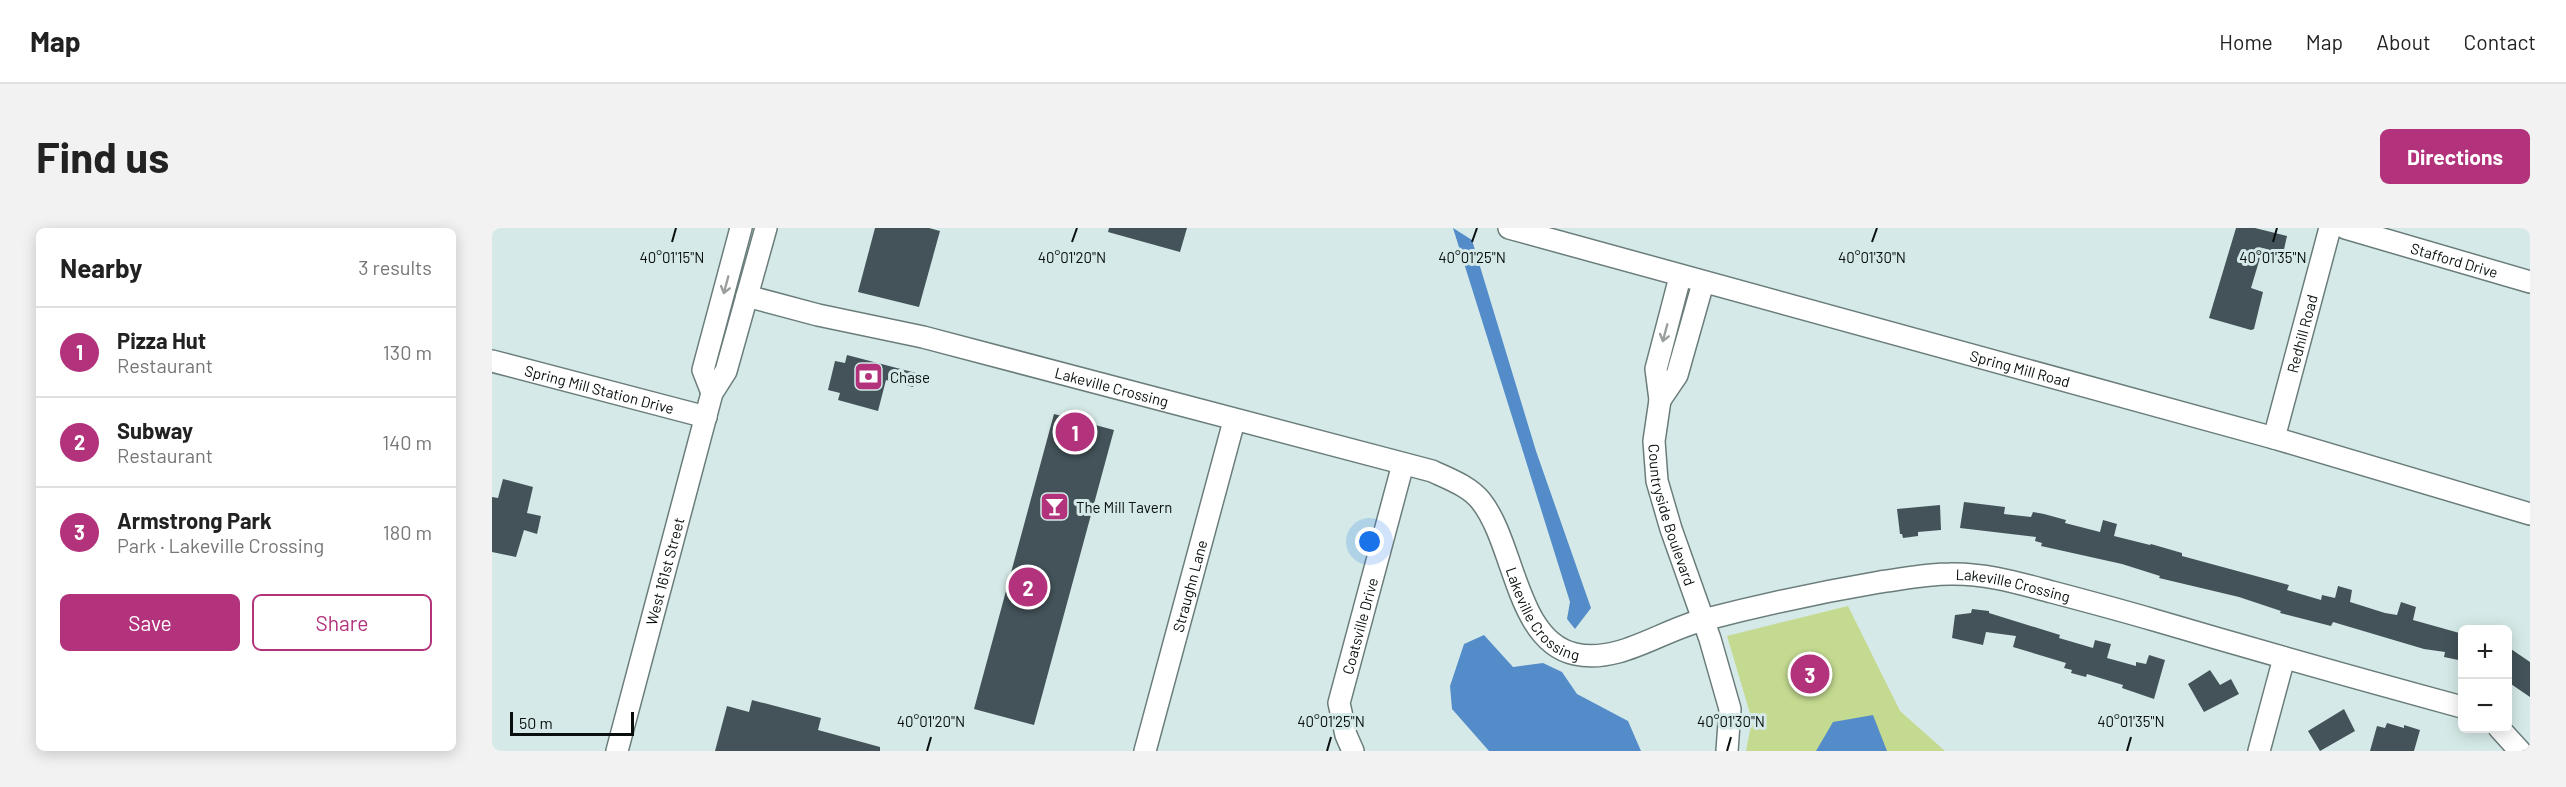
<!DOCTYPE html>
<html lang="en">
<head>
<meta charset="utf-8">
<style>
  body { margin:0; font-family:Barlow,sans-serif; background:#f2f2f2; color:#222 }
  .controls { position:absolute; right:18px; bottom:18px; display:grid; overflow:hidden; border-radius:9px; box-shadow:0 3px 15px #0003 }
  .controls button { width:54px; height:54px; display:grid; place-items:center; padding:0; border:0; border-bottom:2px solid #e0e0e0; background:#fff; color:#222; font:30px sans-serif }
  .scale { position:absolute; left:18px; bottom:15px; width:124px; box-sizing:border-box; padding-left:6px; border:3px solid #080f0e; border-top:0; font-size:16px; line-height:21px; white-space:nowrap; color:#080f0e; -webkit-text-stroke:4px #d5eae8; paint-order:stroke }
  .you { position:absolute; left:878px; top:314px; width:21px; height:21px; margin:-15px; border:4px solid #fff; border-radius:50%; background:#1a73e8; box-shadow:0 0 0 9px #1a73e833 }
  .badge { display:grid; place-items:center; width:39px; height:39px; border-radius:50%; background:#b3327c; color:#fff; font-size:20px; font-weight:700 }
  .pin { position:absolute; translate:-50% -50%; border:3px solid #fff; box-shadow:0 2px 6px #0006 }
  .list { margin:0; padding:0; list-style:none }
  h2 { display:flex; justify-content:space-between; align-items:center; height:78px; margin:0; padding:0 24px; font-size:26px }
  h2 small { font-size:20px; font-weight:400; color:#767676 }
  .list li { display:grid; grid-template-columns:39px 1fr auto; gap:18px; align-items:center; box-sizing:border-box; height:90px; padding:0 24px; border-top:2px solid #e0e0e0 }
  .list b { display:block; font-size:22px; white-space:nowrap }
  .list p { margin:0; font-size:20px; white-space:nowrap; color:#767676 }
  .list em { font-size:20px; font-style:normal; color:#767676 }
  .actions { display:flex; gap:12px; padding:18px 24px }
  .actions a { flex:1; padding:14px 0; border:2px solid #b3327c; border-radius:9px; text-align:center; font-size:21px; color:#b3327c }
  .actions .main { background:#b3327c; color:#fff }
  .map { position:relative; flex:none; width:2038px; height:523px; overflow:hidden; border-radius:9px }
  header { display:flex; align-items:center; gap:36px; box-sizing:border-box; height:84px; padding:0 30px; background:#fff; border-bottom:2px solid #e0e0e0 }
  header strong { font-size:28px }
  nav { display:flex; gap:33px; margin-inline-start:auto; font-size:21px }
  .intro { display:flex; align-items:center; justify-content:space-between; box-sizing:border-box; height:144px; padding:0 36px }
  h1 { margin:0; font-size:42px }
  .button { padding:15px 27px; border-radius:9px; background:#b3327c; color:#fff; font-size:21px; font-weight:700 }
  main { display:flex; gap:36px; padding:0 36px }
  aside { flex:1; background:#fff; border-radius:9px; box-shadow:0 3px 15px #0003 }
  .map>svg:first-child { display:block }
  .green { fill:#c4da90 }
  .water { fill:#548cc9 }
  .building { fill:#435359 }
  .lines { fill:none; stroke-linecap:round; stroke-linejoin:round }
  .minor-casing { stroke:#6a7d7b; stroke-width:24 }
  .minor { stroke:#fff; stroke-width:21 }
  .oneway { stroke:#9c9f9f }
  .ticks { fill:none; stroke:#080f0e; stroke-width:2 }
  .labels { text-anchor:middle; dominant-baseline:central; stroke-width:6; stroke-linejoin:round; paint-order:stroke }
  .street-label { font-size:15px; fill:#080f0e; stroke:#d5eae8 }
  .poi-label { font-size:15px; fill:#080f0e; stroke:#d5eae8; text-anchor:start }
  .ticks-label { font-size:15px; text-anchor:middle; fill:#080f0e; stroke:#d5eae8; stroke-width:6; stroke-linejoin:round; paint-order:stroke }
</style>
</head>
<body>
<header>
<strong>Map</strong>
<nav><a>Home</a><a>Map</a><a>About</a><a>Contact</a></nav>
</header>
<div class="intro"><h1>Find us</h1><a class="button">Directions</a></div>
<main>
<aside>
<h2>Nearby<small>3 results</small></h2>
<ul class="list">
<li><span class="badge">1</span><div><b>Pizza Hut</b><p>Restaurant</p></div><em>130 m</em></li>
<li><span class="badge">2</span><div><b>Subway</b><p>Restaurant</p></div><em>140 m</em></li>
<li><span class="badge">3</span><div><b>Armstrong Park</b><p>Park · Lakeville Crossing</p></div><em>180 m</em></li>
</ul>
<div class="actions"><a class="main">Save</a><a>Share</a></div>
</aside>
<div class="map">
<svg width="2038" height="523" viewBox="0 0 2038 523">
  <rect width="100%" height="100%" fill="#d5eae8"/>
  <path class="green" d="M 1356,378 L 1408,483 L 1453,523 L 1254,523 L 1260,492 L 1235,408 Z"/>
  <path class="water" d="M 961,0 L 980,12 L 1044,223 L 1099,380 L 1083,401 L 1075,391 L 1078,374 Z
    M 992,407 L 1021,439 L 1051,435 L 1070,444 L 1085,466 L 1136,493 L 1149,523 L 997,523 L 960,481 L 958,458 L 972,416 Z
    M 1381,487 L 1395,523 L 1324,523 L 1341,494 Z"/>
  <path class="building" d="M 383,0 L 437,0 L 448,3 L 427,79 L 366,64 Z
    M 617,0 L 695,0 L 688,24 L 616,4 Z
    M 1744,0 L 1763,0 L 1795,8 L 1791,26 L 1771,20 L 1759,60 L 1771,64 L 1762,101 L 1759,102 L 1717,90 Z
    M 355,127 L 424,145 L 421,159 L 394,152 L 386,183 L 346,172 L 348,165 L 336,162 L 343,133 L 353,135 Z
    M 562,186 L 622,202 L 542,497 L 482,481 Z
    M 11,251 L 41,259 L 35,285 L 49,288 L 45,306 L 32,302 L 24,329 L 0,324 L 0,269 L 6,270 Z
    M 1472,274 L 1513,279 L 1512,286 L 1539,289 L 1541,284 L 1552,286 L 1574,292 L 1573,295 L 1608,304 L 1611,292 L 1625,296 L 1622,308 L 1658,317 L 1659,316 L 1690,325 L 1690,328 L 1797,357 L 1795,362 L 1829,372 L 1830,367 L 1843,370 L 1846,358 L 1860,362 L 1858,374 L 1893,385 L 1905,387 L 1909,374 L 1924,379 L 1921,392 L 1971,406 L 1971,433 L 1952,429 L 1953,424 L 1932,421 L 1841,394 L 1839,398 L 1788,385 L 1789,383 L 1747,369 L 1667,350 L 1668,348 L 1630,336 L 1549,318 L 1550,315 L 1543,313 L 1544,309 L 1468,300 Z
    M 1448,277 L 1449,302 L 1426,304 L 1426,308 L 1411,310 L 1410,306 L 1408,306 L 1405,281 Z
    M 1480,381 L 1497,383 L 1497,385 L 1568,407 L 1567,410 L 1601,420 L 1603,412 L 1619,416 L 1615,430 L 1644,438 L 1644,434 L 1654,436 L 1657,427 L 1673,432 L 1662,471 L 1630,460 L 1631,457 L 1595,446 L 1594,449 L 1579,445 L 1580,442 L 1572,440 L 1574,435 L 1521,419 L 1524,408 L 1494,404 L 1491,417 L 1460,410 L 1463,387 L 1479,385 Z
    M 2016,419 L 2038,434 L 2038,469 L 2016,454 Z
    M 1718,442 L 1728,457 L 1739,451 L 1747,466 L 1712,484 L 1696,456 Z
    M 260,472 L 329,490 L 326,502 L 388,519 L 388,523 L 223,523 L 235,478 L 257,484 Z
    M 1852,481 L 1863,503 L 1828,523 L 1816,503 Z
    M 1895,495 L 1912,500 L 1912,497 L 1928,502 L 1922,523 L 1878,523 L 1885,498 L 1893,500 Z"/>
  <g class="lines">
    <defs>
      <g id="minor">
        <path id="s1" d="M 1017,0 L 1782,210 L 2038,286"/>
        <path id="s2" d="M 1853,0 L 2038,54"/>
        <path id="s3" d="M 1188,49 L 1164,141 L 1168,172 L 1162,213 L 1165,253 L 1179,301 L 1218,411 L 1238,481 L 1235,523"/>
        <path id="s4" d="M 255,68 L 326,87 L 431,109 L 940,243 C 957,251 977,258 989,273 C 1023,316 1024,413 1083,426 C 1127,436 1170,402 1211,392 C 1269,377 1329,364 1388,354 C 1411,351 1434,346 1458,346 C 1493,345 1526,355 1560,364 C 1594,373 1628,382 1662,392 C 1764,422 1867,451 1970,479"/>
        <path id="s5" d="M 0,133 L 214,189"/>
        <path d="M 220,165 L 211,142 L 249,0"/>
        <path d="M 1168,172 L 1185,147 L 1211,55"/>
        <path id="s6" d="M 1782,210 L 1838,0"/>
        <path d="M 2007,500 L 2028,523"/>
        <path id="s7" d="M 125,523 L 220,165 L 234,143 L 274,0"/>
        <path id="s8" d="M 653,523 L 742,193"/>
        <path id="s9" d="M 861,523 L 854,507 L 847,475 L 911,236"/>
        <path d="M 1767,523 L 1792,430"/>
      </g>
    </defs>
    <use href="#minor" class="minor-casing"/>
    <use href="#minor" class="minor"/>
  </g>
  <defs><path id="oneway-shaft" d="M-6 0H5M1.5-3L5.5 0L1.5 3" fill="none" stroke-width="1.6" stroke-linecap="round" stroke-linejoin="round" transform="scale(1.5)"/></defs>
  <g class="oneway">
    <use href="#oneway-shaft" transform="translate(234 57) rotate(105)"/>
    <use href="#oneway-shaft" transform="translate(1173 105) rotate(105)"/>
  </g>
  <path class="ticks" d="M 180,14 L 184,0M 580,14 L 585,0M 980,14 L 985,0M 1380,14 L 1385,0M 1781,14 L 1785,0M 435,523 L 439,509M 835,523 L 839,509M 1235,523 L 1239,509M 1635,523 L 1639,509"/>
  <defs>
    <symbol id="bank-square" viewBox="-11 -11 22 22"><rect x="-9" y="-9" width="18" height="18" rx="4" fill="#b3327c" stroke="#d5eae8"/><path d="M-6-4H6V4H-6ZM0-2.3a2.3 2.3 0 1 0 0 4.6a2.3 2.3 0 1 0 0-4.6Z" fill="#fff"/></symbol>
    <symbol id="bar-square" viewBox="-11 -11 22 22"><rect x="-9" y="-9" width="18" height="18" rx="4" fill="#b3327c" stroke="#d5eae8"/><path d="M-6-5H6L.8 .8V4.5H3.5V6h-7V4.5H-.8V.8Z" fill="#fff"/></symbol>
  </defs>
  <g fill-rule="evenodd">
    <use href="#bank-square" x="360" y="132" width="33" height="33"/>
    <use href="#bar-square" x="546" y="262" width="33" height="33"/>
  </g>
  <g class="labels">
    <g class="street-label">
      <text stroke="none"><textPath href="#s2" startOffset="114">Stafford Drive</textPath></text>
      <text stroke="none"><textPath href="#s6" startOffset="108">Redhill Road</textPath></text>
      <text stroke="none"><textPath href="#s1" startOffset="530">Spring Mill Road</textPath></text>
      <text stroke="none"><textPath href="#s4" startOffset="376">Lakeville Crossing</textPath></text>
      <text stroke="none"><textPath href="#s5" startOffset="111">Spring Mill Station Drive</textPath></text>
      <text stroke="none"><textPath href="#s3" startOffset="244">Countryside Boulevard</textPath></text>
      <text stroke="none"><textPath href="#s7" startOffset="186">West 161st Street</textPath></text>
      <text stroke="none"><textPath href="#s8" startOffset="171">Straughn Lane</textPath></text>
      <text stroke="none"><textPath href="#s4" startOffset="1401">Lakeville Crossing</textPath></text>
      <text stroke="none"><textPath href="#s4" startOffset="897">Lakeville Crossing</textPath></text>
      <text stroke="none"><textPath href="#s9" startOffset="130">Coatsville Drive</textPath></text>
    </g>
    <g class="poi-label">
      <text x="398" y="149">Chase</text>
      <text x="584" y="279">The Mill Tavern</text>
    </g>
  </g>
  <g class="ticks-label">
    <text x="180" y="35">40°01'15"N</text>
    <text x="580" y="35">40°01'20"N</text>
    <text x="980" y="35">40°01'25"N</text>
    <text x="1380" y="35">40°01'30"N</text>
    <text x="1781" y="35">40°01'35"N</text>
    <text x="839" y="499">40°01'25"N</text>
    <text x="1639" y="499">40°01'35"N</text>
    <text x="439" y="499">40°01'20"N</text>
    <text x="1239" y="499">40°01'30"N</text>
  </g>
</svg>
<div class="controls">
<button>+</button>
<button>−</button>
</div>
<div class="scale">50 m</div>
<div class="you"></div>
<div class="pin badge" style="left:583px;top:204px">1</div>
<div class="pin badge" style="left:536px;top:359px">2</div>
<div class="pin badge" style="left:1318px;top:446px">3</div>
</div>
</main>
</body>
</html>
